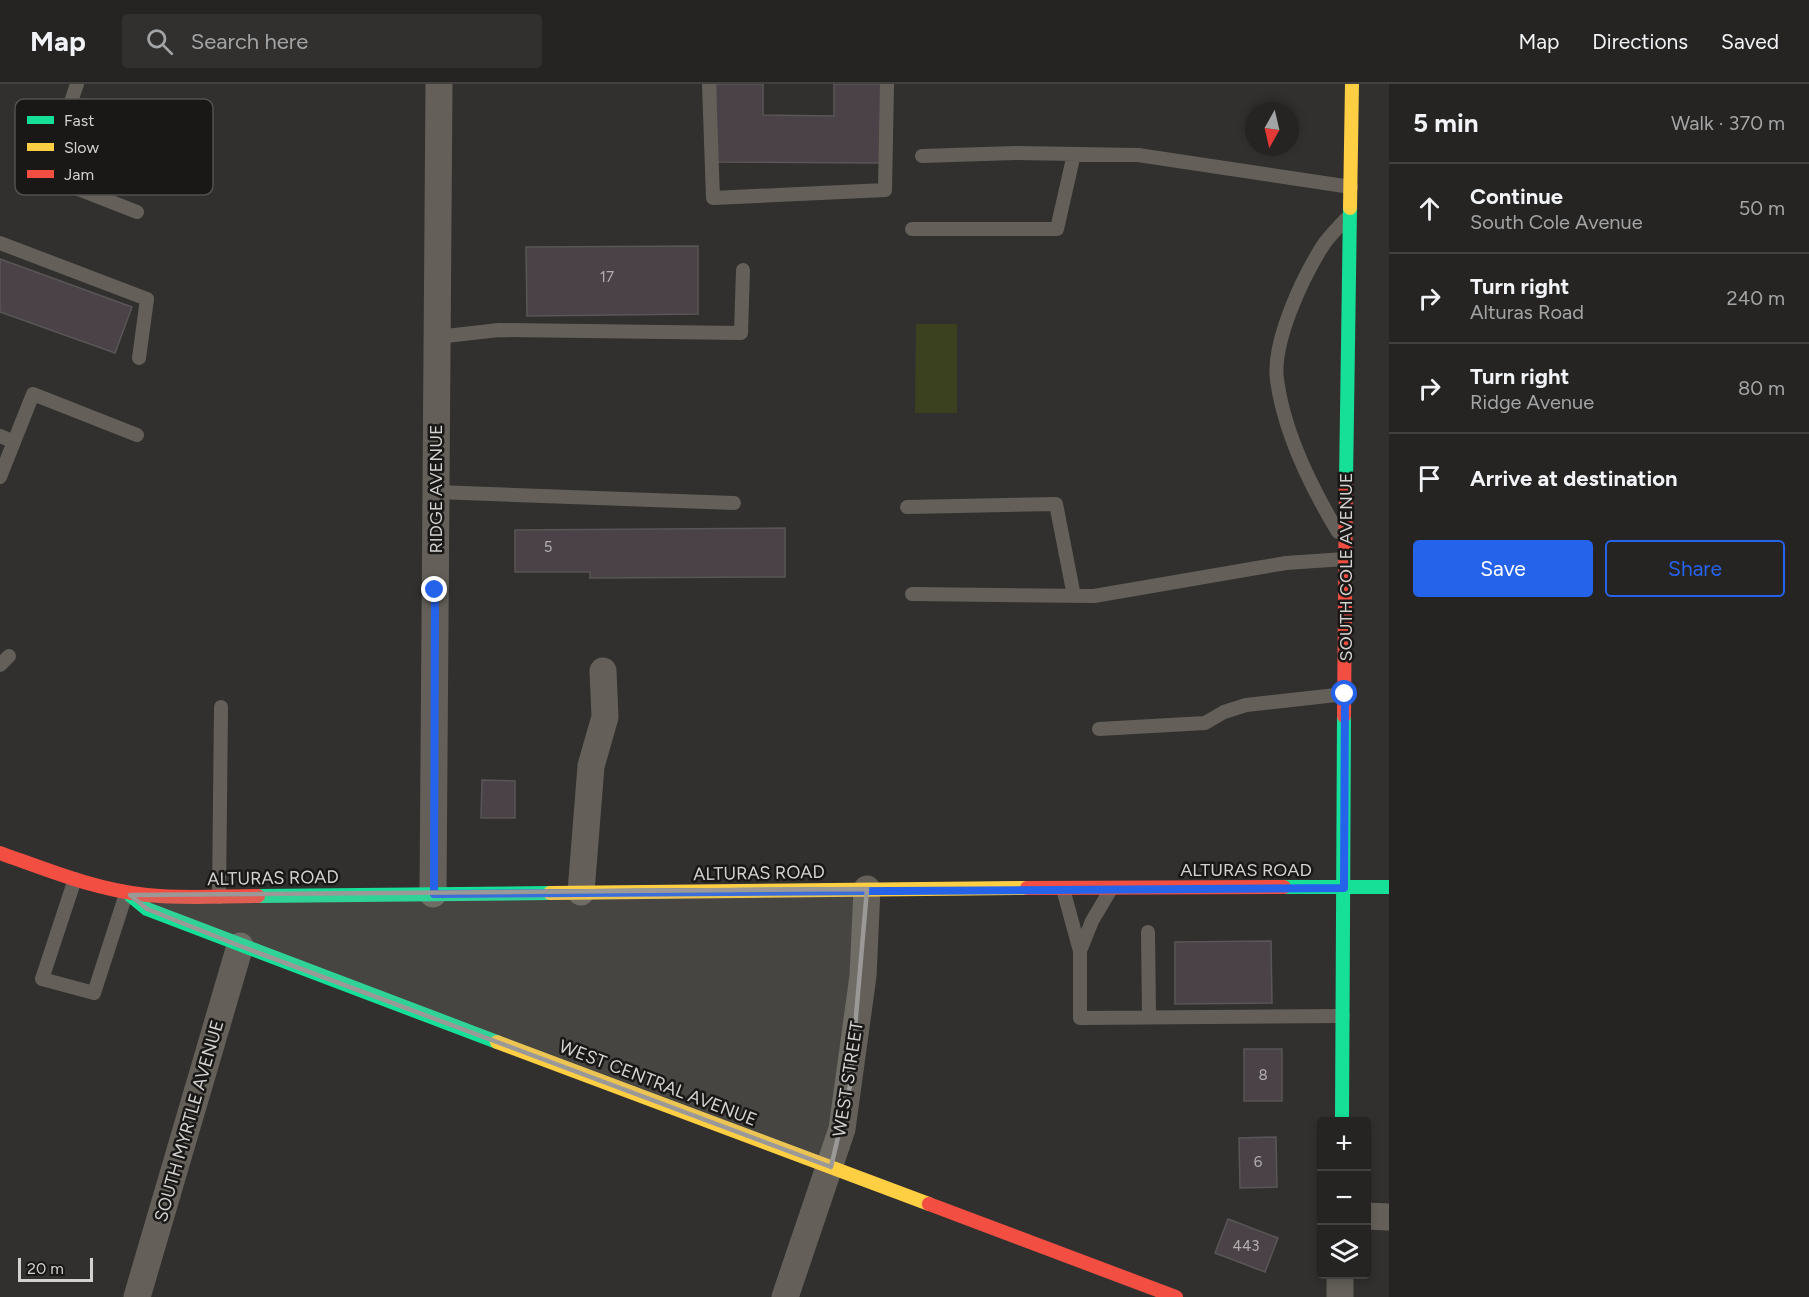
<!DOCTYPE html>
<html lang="en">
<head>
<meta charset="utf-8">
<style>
  body { margin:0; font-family:Figtree,sans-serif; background:#31302f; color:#f1f3f6 }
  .controls { position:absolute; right:18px; bottom:18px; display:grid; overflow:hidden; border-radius:6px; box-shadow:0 3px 9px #0003 }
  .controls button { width:54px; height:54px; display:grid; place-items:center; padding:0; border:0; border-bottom:2px solid #424140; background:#252422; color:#f1f3f6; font:30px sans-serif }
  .compass { position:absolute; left:1245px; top:18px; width:54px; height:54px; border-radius:50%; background:#252422; box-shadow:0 3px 9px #0003; rotate:188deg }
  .scale { position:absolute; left:18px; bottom:15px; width:75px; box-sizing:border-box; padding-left:6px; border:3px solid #d4d2d1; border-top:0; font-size:16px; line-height:21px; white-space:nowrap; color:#d4d2d1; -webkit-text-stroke:4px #191817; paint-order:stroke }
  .stop { position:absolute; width:18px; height:18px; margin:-14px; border:4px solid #2563eb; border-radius:50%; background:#fff }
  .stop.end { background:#2563eb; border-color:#fff; box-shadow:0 2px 6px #0008 }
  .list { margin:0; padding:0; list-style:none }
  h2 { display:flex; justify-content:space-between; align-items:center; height:78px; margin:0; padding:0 24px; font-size:26px }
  h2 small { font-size:20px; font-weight:400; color:#a3a4a5 }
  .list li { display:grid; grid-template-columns:39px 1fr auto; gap:18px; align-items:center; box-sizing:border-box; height:90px; padding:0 24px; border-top:2px solid #424140 }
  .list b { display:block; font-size:22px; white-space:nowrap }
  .list p { margin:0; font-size:20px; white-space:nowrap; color:#a3a4a5 }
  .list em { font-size:20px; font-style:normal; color:#a3a4a5 }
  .actions { display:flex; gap:12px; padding:18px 24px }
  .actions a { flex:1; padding:14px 0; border:2px solid #2563eb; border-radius:6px; text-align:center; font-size:21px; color:#2563eb }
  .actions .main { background:#2563eb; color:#fff }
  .icon { flex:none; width:33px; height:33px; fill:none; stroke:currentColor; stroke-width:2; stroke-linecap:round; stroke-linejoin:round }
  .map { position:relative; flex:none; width:1389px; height:1213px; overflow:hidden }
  header { display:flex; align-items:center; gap:36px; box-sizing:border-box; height:84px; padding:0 30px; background:#252422; border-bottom:2px solid #424140 }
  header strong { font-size:28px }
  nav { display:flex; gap:33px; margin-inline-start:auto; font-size:21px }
  .search { width:420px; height:54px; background:#31302f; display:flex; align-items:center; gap:15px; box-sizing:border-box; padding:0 21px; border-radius:6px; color:#a3a4a5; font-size:22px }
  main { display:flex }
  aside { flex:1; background:#252422 }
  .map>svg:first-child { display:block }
  .green { fill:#3b401e }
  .building { fill:#4a4247; stroke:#585656; stroke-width:1.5 }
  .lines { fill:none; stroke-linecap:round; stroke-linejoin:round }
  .lane { stroke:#646059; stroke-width:14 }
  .street { stroke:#646059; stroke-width:27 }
  .fast { stroke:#16e098; stroke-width:14 }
  .slow { stroke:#ffcf43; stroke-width:14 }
  .jam { stroke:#f24e42; stroke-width:14 }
  .route { stroke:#2563eb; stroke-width:8 }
  .marked { fill:#9b9998; fill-opacity:0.2; stroke:#9b9998; stroke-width:4.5; stroke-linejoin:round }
  .labels { text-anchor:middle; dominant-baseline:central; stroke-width:5; stroke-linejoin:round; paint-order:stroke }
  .number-label { font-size:15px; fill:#b2aeae }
  .street-label { font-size:18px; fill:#d4d2d1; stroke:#191817 }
  .key { fill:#191817; stroke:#51504f; stroke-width:1.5 }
  .key-label { font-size:16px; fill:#d4d2d1 }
</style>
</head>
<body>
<header>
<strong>Map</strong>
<div class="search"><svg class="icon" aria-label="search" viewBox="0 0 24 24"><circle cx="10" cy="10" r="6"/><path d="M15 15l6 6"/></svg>Search here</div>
<nav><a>Map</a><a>Directions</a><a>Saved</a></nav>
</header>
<main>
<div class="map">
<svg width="1389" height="1213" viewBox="0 0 1389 1213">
  <rect width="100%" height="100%" fill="#31302e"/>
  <path class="green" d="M 916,240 L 957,240 L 957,329 L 915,329 Z"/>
  <path class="building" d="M 716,0 L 763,0 L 763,31 L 834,32 L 834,0 L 882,0 L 881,79 L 715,78 Z
    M 698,162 L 698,230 L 527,232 L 526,163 Z
    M 0,175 L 132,223 L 115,269 L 0,228 Z
    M 785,444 L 785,493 L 590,494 L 590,488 L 515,488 L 515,446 Z
    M 482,696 L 515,697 L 515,734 L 481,734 Z
    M 1271,857 L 1272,919 L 1175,920 L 1175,858 Z
    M 1244,965 L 1282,965 L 1282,1017 L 1244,1017 Z
    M 1276,1053 L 1277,1103 L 1240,1104 L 1239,1054 Z
    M 1228,1135 L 1278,1154 L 1265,1188 L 1215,1169 Z"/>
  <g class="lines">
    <path class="lane" d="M 77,0 C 67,30 51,72 68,101 L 137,128
      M 709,0 L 713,114 L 885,106 L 887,0
      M 922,72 L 1015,69 L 1138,71 L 1351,103
      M 912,145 L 1057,145 L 1074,70
      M 0,159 L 147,215 L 139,274
      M 437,253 L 499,246 L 741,249 L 743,186
      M 0,352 L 14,358
      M 0,393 L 33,310 L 137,351
      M 436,408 L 734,419
      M 907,423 L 1056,420 L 1074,512
      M 1338,448 C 1311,403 1284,349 1277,296 C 1272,258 1302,195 1322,163 C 1328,153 1338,144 1346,135
      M 912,510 L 1094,512 L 1286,479 L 1345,475
      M 0,581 L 9,572
      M 1099,645 L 1205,639 L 1224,628 L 1246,621 L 1345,610
      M 75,795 L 42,895 L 94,909 L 126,810
      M 1063,805 L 1080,867 L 1080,934 L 1343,932
      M 219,813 L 221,623
      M 1148,848 L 1149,932
      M 1080,867 L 1092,837 L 1111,805"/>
    <path class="street" d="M 581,808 L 591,682 L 605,633 L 603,587
      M 433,810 L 439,0
      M 1366,1132 L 1389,1133
      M 137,1213 L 240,862
      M 785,1213 L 842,1045 L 863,892 L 867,805
      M 1340,1213 L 1340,1190"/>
    <path class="fast" d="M 1346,397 L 1350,124
      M 1284,803 L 1389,803
      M 130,811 L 147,825 L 497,958
      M 258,812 L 550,809
      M 1342,1038 L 1344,632"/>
    <path class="slow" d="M 1350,124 L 1352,0
      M 550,809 L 1027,804
      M 497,958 L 929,1120"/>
    <path class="jam" d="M 1344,632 L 1346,397
      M 0,769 C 48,786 96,806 147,811 C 183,815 221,812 258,812
      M 1027,804 L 1284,803
      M 929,1120 L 1176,1213"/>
  </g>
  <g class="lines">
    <path class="route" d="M 435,506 L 434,810 L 1344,804 L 1345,610"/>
  </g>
  <path class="marked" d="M 867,805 L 850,1002 L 831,1083 L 240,862 L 147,825 L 130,811 Z"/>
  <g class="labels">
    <g class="number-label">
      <text x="607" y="193">17</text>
      <text x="548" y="463">5</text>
      <text x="1263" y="991">8</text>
      <text x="1258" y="1078">6</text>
      <text x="1246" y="1162">443</text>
    </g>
    <g class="street-label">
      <text transform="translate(436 405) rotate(-90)">RIDGE AVENUE</text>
      <text transform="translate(1346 483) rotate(-90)">SOUTH COLE AVENUE</text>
      <text x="1246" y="786">ALTURAS ROAD</text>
      <text transform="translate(759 789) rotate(-1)">ALTURAS ROAD</text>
      <text transform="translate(273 794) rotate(-1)">ALTURAS ROAD</text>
      <text transform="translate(848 995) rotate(-81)">WEST STREET</text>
      <text transform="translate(658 999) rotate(21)">WEST CENTRAL AVENUE</text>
      <text transform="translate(189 1037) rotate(-74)">SOUTH MYRTLE AVENUE</text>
    </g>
  </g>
  <rect x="15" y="15" width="198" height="96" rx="9" class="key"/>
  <rect x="27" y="32" width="27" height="8" fill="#16e098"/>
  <rect x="27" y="59" width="27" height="8" fill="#ffcf43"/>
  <rect x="27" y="86" width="27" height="8" fill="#f24e42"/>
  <g class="key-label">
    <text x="64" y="42">Fast</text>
    <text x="64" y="69">Slow</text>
    <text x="64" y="96">Jam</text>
  </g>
</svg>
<div class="controls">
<button>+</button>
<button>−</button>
<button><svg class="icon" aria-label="layers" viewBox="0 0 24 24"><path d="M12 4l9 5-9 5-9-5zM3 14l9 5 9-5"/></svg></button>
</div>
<svg class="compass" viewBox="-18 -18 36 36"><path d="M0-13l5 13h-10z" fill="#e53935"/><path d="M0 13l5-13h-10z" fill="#a3a4a5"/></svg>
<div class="scale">20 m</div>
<div class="stop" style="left:1345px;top:610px"></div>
<div class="stop end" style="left:435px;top:506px"></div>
</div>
<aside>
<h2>5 min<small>Walk · 370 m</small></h2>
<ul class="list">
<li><svg class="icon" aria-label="ahead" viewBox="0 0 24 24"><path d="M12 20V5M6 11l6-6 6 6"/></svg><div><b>Continue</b><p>South Cole Avenue</p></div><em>50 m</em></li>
<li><svg class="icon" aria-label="right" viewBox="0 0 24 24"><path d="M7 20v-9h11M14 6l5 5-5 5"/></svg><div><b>Turn right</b><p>Alturas Road</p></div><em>240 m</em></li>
<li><svg class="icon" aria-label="right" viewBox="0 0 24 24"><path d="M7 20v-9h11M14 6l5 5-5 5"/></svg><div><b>Turn right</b><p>Ridge Avenue</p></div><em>80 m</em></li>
<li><svg class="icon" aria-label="arrive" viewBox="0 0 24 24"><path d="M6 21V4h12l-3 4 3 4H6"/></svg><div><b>Arrive at destination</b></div></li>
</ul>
<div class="actions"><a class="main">Save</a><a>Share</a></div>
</aside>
</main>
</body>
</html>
